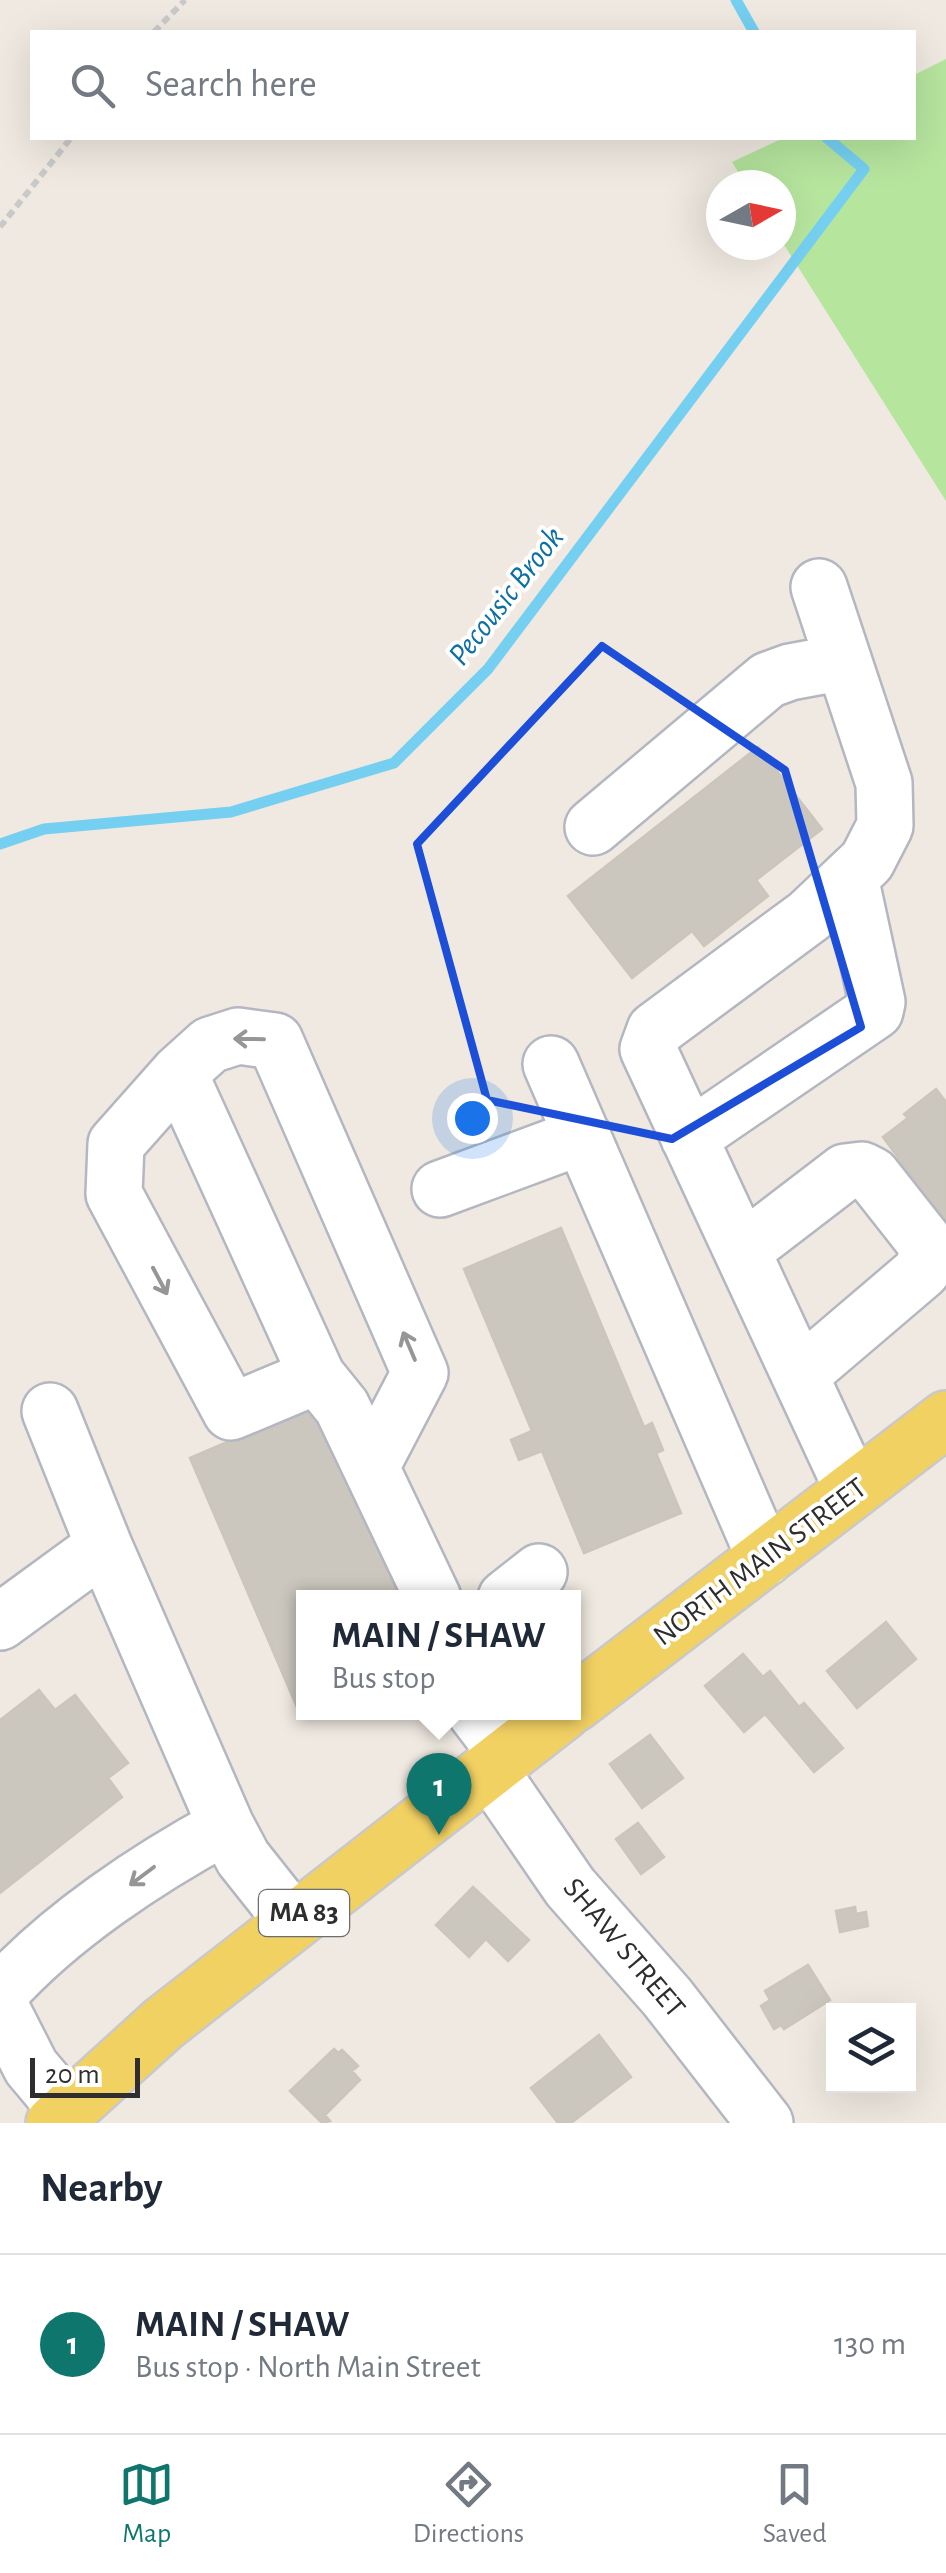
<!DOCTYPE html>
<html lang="en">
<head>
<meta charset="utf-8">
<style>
  body { margin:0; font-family:"Alegreya Sans",sans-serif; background:#f2f2f3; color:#1f2937 }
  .controls { position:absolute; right:30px; bottom:30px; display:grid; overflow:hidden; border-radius:0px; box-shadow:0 10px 40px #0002 }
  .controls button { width:90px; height:90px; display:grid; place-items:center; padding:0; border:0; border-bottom:2px solid #e0e1e3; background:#fff; color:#1f2937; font:50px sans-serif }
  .compass { position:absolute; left:706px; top:170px; width:90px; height:90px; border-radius:50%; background:#fff; box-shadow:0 10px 40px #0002; rotate:81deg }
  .scale { position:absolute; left:30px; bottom:25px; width:110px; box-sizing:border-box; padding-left:10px; border:5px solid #2e2e2e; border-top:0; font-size:28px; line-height:35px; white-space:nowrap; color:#2e2e2e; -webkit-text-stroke:8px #fff; paint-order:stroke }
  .you { position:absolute; left:472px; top:1118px; width:35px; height:35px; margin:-25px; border:8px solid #fff; border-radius:50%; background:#1a73e8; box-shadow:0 0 0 15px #1a73e833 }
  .badge { display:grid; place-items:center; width:65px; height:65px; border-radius:50%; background:#0f766e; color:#fff; font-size:32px; font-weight:700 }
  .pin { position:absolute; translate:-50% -82px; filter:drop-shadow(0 2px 5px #0008) }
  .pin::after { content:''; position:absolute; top:52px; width:35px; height:30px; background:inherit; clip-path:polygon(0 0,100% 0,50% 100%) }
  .popup { position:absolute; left:296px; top:1590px; width:285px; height:130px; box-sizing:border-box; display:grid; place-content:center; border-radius:0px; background:#fff; filter:drop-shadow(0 2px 8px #0005); font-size:32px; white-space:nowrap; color:#747a83 }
  .popup b { font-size:38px; color:#1f2937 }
  .popup::after { content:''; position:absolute; left:50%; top:100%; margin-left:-20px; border:20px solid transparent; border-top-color:#fff }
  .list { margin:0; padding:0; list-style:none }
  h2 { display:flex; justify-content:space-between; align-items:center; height:130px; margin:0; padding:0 40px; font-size:42px }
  h2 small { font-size:32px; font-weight:400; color:#747a83 }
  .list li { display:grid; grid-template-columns:65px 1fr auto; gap:30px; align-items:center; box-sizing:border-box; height:180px; padding:0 40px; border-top:2px solid #e0e1e3 }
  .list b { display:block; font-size:38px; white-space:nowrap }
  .list p { margin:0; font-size:32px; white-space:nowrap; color:#747a83 }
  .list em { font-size:32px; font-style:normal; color:#747a83 }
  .icon { flex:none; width:55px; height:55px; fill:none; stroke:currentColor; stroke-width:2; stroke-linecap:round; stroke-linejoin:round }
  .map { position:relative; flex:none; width:946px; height:2123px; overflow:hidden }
  .search { position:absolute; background:#fff; box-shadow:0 10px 40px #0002; left:30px; right:30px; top:30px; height:110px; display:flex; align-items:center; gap:25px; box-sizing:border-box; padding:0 35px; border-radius:0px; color:#747a83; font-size:38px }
  .sheet { height:310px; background:#fff }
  nav { display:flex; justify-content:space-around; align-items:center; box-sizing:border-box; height:140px; border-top:2px solid #e0e1e3; background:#fff; font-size:28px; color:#747a83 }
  nav a { display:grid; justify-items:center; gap:5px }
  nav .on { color:#0f766e }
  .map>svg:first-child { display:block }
  .green { fill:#b6e59e }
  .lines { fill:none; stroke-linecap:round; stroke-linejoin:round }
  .stream { stroke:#75cff0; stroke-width:11 }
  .building { fill:#cbc7bf; stroke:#cbc5ba; stroke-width:2.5 }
  .minor-casing { stroke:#b4b7c1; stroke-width:60 }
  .major-casing { stroke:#c9c9c9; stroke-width:60 }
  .path { stroke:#c9c9c9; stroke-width:6; stroke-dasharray:8 5; stroke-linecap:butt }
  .minor { stroke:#fff; stroke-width:55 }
  .major { stroke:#f2d163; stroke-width:55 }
  .oneway { stroke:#969696 }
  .marked { fill:none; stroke:#1d4ed8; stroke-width:8; stroke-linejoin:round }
  .labels { text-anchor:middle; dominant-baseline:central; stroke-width:8; stroke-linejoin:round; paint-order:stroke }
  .shield { fill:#fff; stroke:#6d6d6d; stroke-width:2.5 }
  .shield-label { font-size:28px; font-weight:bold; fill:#2e2e2e }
  .street-label { font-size:30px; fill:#2e2e2e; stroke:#fff }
  .water-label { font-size:32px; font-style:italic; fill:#0d6fa3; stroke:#fff }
</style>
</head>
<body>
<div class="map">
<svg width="946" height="2123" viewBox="0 0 946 2123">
  <rect width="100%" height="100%" fill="#efe9e1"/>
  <path class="green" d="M 946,59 L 946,501 L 781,240 L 781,185 L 746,185 L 732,162 L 783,138 L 914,138 L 914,75 Z"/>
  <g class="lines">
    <path class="stream" d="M 736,0 L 754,32
      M 0,844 L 44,829 L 231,812 L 394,763 L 488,669 L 864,169 L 827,138"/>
  </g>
  <path class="building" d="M 758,747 L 822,829 L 756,880 L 768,896 L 704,946 L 692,931 L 632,978 L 568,896 Z
    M 936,1089 L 946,1102 L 946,1223 L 931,1202 L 926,1206 L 908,1182 L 913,1178 L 883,1137 L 908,1118 L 904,1114 Z
    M 561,1228 L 644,1427 L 652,1423 L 663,1450 L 656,1453 L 681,1513 L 584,1553 L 542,1451 L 519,1460 L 511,1440 L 532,1431 L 464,1269 Z
    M 316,1404 L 399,1598 L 304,1598 L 304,1704 L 297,1707 L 190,1458 Z
    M 886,1622 L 916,1659 L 857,1708 L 827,1671 Z
    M 743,1654 L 763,1677 L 770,1671 L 799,1707 L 804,1703 L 843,1748 L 814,1772 L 765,1714 L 744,1732 L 705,1686 Z
    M 39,1690 L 55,1710 L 75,1695 L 128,1763 L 108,1778 L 122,1797 L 0,1893 L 0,1720 Z
    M 650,1735 L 683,1778 L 642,1808 L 610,1764 Z
    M 638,1823 L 664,1857 L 641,1874 L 616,1839 Z
    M 473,1887 L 529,1940 L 508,1961 L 486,1939 L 469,1957 L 436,1925 Z
    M 855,1907 L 856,1914 L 866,1912 L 868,1926 L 840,1932 L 836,1911 Z
    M 808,1965 L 830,2000 L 784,2029 L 781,2025 L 774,2029 L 761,2006 L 770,2000 L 765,1991 Z
    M 599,2035 L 631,2077 L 571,2123 L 558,2123 L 531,2088 Z
    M 334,2049 L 338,2053 L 342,2050 L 358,2066 L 352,2071 L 360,2080 L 325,2115 L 330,2121 L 322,2123 L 290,2091 Z"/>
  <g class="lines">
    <defs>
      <path id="minor" d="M 819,587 L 884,783 L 885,826 L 867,861 L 809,916 L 655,1030 L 648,1049 L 853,1490
        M 593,827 L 768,680 L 790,672 L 844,662
        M 551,1064 L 765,1558
        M 179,1073 L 317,1376
        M 689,1138 L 875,1011 L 877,1002 L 850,877
        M 440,1189 L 583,1136
        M 742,1251 L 845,1172 L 862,1170 L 872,1175 L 924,1241 L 927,1254 L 922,1271 L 800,1375
        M 50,1411 L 104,1546 L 226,1826 L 243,1858 L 293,1921
        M 372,1465 L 420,1373 L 275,1041 L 238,1036 L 210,1045 L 179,1073 L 116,1144 L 114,1194 L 231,1412 L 317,1376 L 342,1407 L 433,1598
        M 506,1598 L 539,1572
        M 0,1622 L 104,1546
        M 475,1712 L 508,1755
        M 489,1769 L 570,1887 L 667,1997 L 765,2123
        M 0,1993 C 59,1927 148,1868 226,1826
        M 0,2006 L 31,2067 L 68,2111"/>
      <path id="major" d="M 574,1704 L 946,1419
        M 54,2123 L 163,2024 L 563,1712"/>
    </defs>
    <use href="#minor" class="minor-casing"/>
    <use href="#major" class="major-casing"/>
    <path class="path" d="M 154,32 L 185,0
      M 0,227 L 71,138"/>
    <use href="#minor" class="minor"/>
    <use href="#major" class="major"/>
  </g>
  <defs><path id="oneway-shaft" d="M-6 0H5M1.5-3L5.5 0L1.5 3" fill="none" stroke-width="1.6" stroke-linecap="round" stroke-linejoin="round" transform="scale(2.5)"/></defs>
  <g class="oneway">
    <use href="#oneway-shaft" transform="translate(249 1039) rotate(-179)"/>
    <use href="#oneway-shaft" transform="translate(160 1281) rotate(62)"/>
    <use href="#oneway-shaft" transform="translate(409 1346) rotate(-113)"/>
    <use href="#oneway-shaft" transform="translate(142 1876) rotate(143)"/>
  </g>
  <path class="marked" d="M 602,646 L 785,770 L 861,1027 L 672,1139 L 487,1100 L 417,844 Z"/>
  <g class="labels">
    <rect class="shield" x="259" y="1890" width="90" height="46" rx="8"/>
    <g class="shield-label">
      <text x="304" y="1913">MA 83</text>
    </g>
    <g class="street-label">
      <text transform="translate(760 1562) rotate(-37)">NORTH MAIN STREET</text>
      <text transform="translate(624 1948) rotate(50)">SHAW STREET</text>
    </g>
    <g class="water-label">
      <text transform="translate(506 596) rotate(-52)">Pecousic Brook</text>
    </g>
  </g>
</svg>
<div class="controls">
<button><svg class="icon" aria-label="layers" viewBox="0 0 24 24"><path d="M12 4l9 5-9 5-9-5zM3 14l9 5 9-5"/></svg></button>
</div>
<svg class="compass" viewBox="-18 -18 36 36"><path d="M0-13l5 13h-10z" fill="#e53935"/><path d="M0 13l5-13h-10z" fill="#747a83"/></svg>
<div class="scale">20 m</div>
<div class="you"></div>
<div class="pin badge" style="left:439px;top:1835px">1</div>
<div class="popup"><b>MAIN / SHAW</b>Bus stop</div>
<div class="search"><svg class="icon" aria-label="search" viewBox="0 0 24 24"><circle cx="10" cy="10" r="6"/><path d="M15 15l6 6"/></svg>Search here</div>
</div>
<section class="sheet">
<h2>Nearby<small></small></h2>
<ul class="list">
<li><span class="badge">1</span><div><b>MAIN / SHAW</b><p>Bus stop · North Main Street</p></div><em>130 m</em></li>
</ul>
</section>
<nav>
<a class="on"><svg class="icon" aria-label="map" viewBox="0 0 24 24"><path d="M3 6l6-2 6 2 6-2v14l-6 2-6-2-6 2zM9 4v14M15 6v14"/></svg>Map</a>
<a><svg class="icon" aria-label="directions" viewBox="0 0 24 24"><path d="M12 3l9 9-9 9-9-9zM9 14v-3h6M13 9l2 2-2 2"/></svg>Directions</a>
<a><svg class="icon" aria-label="saved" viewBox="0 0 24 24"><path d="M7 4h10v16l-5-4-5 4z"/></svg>Saved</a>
</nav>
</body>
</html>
